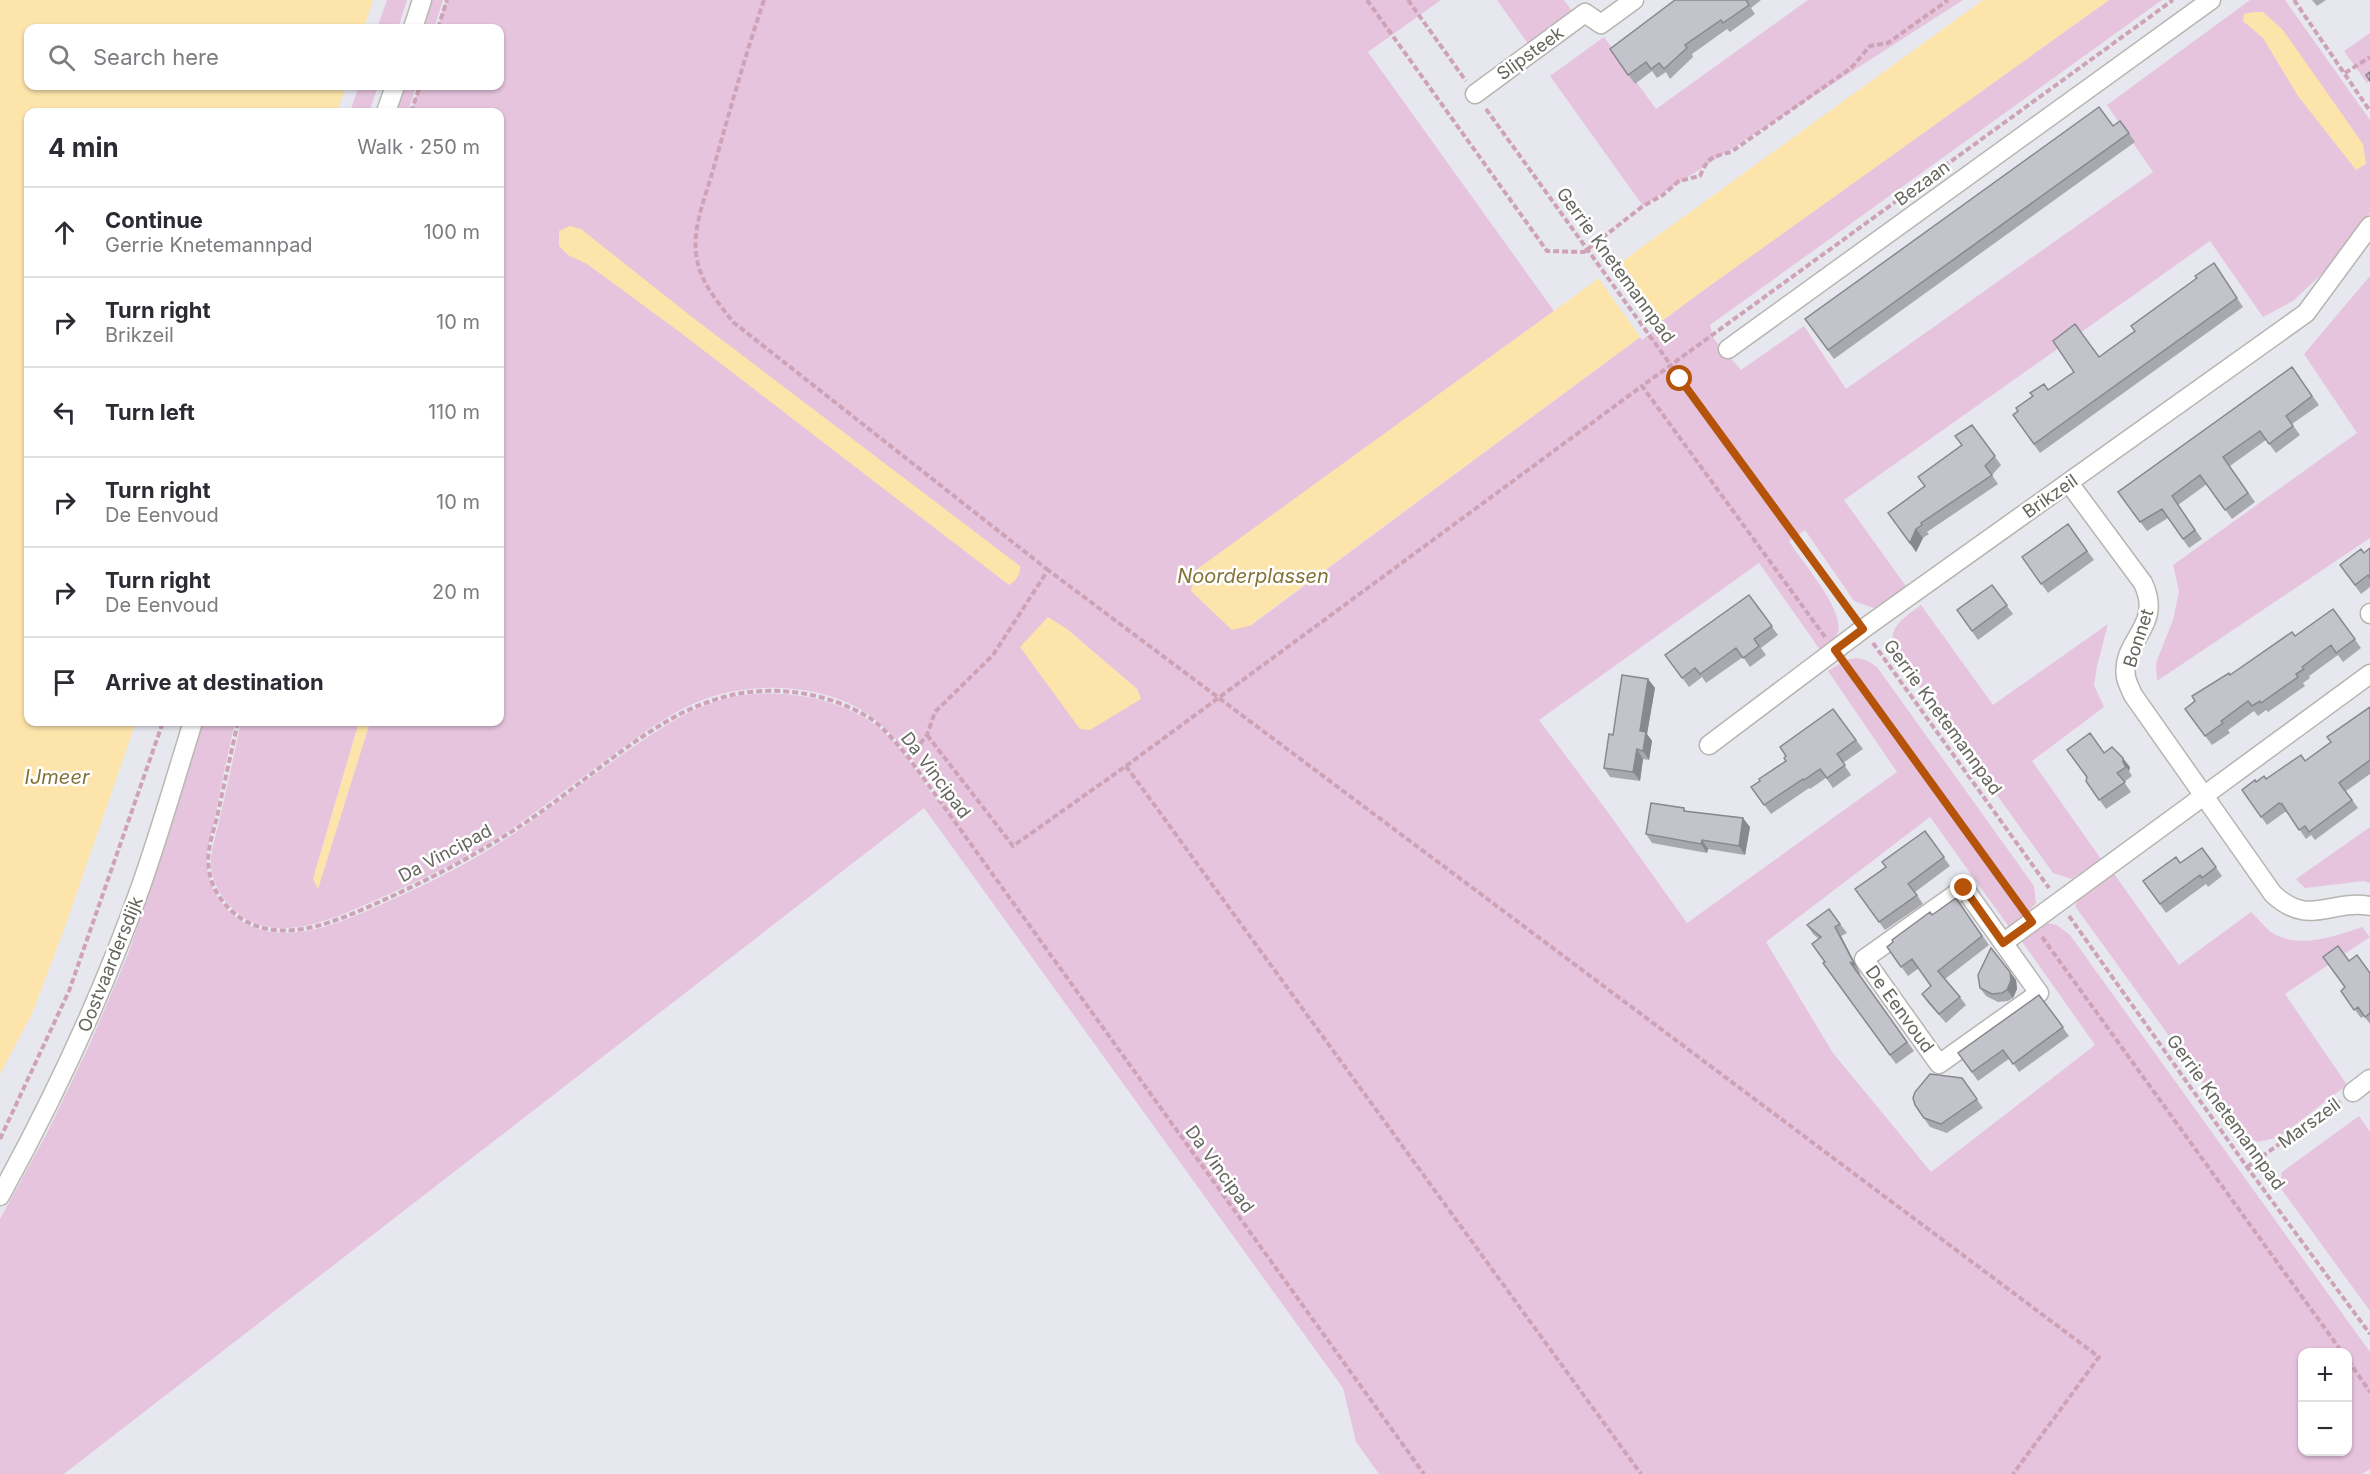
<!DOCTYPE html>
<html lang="en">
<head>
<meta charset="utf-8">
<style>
  body { margin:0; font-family:Inter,sans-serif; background:#f7f7f7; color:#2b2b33 }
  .controls { position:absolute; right:18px; bottom:18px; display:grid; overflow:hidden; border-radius:12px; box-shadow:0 2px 4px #0004 }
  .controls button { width:54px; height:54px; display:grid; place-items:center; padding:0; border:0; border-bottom:2px solid #e1e1e2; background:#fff; color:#2b2b33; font:30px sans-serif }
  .stop { position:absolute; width:18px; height:18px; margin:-14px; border:4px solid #b45309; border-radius:50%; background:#fff }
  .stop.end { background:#b45309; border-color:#fff; box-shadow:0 2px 6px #0008 }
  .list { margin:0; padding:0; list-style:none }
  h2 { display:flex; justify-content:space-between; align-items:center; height:78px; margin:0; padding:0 24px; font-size:26px }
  h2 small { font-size:20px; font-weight:400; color:#7c7c81 }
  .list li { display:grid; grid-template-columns:39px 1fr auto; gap:18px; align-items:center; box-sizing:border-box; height:90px; padding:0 24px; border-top:2px solid #e1e1e2 }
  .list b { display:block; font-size:22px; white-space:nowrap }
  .list p { margin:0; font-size:20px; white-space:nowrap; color:#7c7c81 }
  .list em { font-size:20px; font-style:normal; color:#7c7c81 }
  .icon { flex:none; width:33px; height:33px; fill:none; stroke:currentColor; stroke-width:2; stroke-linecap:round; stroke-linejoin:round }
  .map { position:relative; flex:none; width:2370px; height:1474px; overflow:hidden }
  .search { position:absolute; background:#fff; box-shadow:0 2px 4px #0004; left:24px; top:24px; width:480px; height:66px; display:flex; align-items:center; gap:15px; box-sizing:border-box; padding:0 21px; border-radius:12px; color:#7c7c81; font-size:22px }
  .panel { position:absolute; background:#fff; box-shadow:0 2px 4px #0004; left:24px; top:108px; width:480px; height:618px; border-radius:12px }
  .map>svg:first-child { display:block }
  .green { fill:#e6c4dd; fill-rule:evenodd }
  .water { fill:#fce4ab }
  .pier { fill:#e7e7f0 }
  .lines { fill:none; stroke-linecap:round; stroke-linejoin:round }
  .minor-casing { stroke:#b6b5af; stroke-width:21 }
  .secondary-casing { stroke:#b9b8b1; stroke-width:21 }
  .path { stroke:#cfa3b6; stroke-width:4; stroke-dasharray:6 3; stroke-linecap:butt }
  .minor { stroke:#fff; stroke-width:18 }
  .secondary { stroke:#fff; stroke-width:18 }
  .wall { fill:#a8a9af }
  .shaded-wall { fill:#88898e }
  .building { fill:#c3c4cb; stroke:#88898e; stroke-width:1.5 }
  .route { stroke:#b45309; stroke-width:8 }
  .labels { text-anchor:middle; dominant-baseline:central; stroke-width:5; stroke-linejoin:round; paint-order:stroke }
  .street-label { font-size:18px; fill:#66655e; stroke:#fff }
  .water-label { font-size:20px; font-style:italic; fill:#837237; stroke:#fff }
</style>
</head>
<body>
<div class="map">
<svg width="2370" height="1474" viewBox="0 0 2370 1474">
  <rect width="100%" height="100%" fill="#e7e7f0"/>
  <path class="green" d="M 387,0 L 407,0 L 398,28 L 377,28 Z
    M 432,0 L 443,0 L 434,28 L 423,28 Z
    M 446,0 L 1441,0 L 1368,52 L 1554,311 L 1197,570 L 1250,626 L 1701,292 L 2109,0 L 2162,0 L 1710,325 L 1713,338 L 1741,370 L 1804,326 L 1846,389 L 2153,172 L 2107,105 L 2250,0 L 2285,0 L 2370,120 L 2370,212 L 2358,240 L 2293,301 L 2263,317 L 2210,241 L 1844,500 L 1908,589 L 1882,606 L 1873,608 L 1854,601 L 1805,530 L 1789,541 C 1800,560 1848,613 1837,634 C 1834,640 1826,646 1821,651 L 1759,563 L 1539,720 L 1607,811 L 1687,923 L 1897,772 L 1828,671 C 1848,658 1857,652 1877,667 L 2034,886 L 2036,903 L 2026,914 L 2009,927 L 1930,817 L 1766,942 L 1833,1053 L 1931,1172 L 2095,1045 L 2021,940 L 2047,923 L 2057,925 L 2070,935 L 2370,1352 L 2370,1469 L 2362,1474 L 1379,1474 L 1356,1442 L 1343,1388 L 924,808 L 64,1474 L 0,1474 L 0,1219 L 47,1133 L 89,1046 L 129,952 L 204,722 L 235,722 C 228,753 221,785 215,817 C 212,833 205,851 207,867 C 209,886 219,903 233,915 C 276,951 335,925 378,906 C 427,885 474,861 518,831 C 568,796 616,756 668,724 C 694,708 724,696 754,694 C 799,691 850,702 884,732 C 905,751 920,778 937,801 L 942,798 C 921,770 900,739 872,717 C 835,689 779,683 735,691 C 711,695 688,705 668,717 C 615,750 566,792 514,827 C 469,858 419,881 369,903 C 328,921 274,945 235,911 C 222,899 213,884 211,867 C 210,852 216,836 219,821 C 227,788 234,755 241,722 L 359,722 L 313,879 L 318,888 L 370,722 L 500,722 L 500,446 L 503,437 L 500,434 L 500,112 L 411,112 L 419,86 L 500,86 L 500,28 L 437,28 ZM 1067,629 L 1137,689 L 1141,699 ZM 2302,1352 L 2348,1352 L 2348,1452 L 2302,1452 Z
    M 1497,0 L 1564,0 L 1578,19 L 1533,51 Z
    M 1808,0 L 1963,0 L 1643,206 L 1550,76 L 1604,37 L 1656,109 Z
    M 2370,33 L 2370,81 L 2367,83 L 2344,51 Z
    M 359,86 L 378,86 L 369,112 L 350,112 Z
    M 405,86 L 416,86 L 408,112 L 397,112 Z
    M 2370,276 L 2370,538 L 2157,681 L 2156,663 L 2173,620 L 2179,591 L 2173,565 L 2357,433 L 2304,354 Z
    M 1921,605 L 1993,705 L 2108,624 L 2097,666 L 2094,685 L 2104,707 L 2032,761 L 2101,859 L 2072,879 L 2053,873 L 1894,652 C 1887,626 1903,619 1921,605 Z
    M 2370,827 L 2370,883 L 2364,881 L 2305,888 L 2296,879 Z
    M 2112,871 L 2179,965 L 2251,912 C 2258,918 2264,927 2271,932 C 2297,950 2336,936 2362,927 L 2370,937 L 2285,994 L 2347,1085 L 2279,1137 L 2258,1142 L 2240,1134 L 2075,906 L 2079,898 Z
    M 2359,1116 L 2370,1132 L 2370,1311 L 2279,1186 L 2282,1172 Z"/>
  <path class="water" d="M 0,0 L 373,0 L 364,28 L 28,28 L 28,86 L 346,86 L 337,112 L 28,112 L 28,722 L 136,722 L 66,924 L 32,1014 L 0,1074 Z
    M 1983,0 L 2109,0 L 1701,292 L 1249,626 L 1232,630 L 1191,591 L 1196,570 Z
    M 2253,12 L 2263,12 L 2283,30 L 2363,144 L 2366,164 L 2356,170 L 2298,96 L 2263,38 L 2243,21 L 2244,14 Z
    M 570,226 L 581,229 L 692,317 L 1020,566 C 1021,574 1016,581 1009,585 L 681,333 L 587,264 L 568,255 L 559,246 L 559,231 Z
    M 1048,617 L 1067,629 L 1137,689 L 1141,699 L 1090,730 L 1080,729 L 1020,647 Z
    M 359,722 L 370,722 L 318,889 L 313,879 Z"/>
  <path class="pier" d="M 1609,267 L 1655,330 L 1642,340 L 1597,276 Z"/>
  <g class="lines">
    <defs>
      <path id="minor" d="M 1475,94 L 1585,13 L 1601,24 L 1634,0
        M 1728,349 L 2211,0
        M 2069,483 L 2143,583 C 2164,627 2120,640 2126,677 C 2127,683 2131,690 2133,695 L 2273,894 C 2310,928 2329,899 2370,906
        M 2370,613 L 2370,614
        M 1709,745 L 1863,629 L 2306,313 L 2370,226
        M 1964,888 L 2039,993 L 1939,1064 L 1864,959 Z
        M 2003,943 L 2370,674
        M 2353,1092 L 2370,1079"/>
      <path id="secondary" d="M 413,28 L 422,0
        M 386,112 L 395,86
        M 0,1196 C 55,1096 103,993 141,886 C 160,832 176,776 193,722"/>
    </defs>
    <use href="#minor" class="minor-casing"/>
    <use href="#secondary" class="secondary-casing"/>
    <path class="path" d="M 764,0 C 745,56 729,113 713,170 C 705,198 691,231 697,259 C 701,284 719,303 733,322 L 1048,570
      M 1367,0 L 1547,251 L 1584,252 L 1643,206 L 1663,195 L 1679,181 L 1700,176 C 1708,157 1711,157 1731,152 L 1851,68 L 1870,46 L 1888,43 L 1948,0
      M 1408,0 L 1466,81
      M 2294,0 L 2370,111
      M 438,28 L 447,0
      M 2345,73 L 2370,57
      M 1486,109 L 1852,616
      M 411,112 L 420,86
      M 1825,637 L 1642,386 L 2173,0
      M 1873,643 L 2049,888
      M 1845,665 L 2022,909
      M 238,722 C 231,753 224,785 217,817 C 213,833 206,852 209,869 C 211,887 221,902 235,914 C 277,948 335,922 377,903 C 435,877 490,848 542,811 C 584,781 624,746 669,720 C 688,709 710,700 732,695 C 777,685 828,693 868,717 C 884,727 897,744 909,758 L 1424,1474
      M 927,735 L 1013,846 L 1126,766 L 1642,386
      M 909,758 L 927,735 L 935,712 L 993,655 L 1048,570 L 2099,1357 L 2013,1474
      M 1126,766 L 1641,1474
      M 2069,916 L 2247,1167 L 2370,1334
      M 2042,937 L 2342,1352
      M 0,1139 L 69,991 L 163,722
      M 2247,1167 L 2340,1101
      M 2348,1360 L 2370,1392"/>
    <use href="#minor" class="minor"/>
    <use href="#secondary" class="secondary"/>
  </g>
  <path class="wall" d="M 1675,0 L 1761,0 L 1751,8 L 1755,14 L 1730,32 L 1727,29 L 1692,54 L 1693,57 L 1670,79 L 1666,72 L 1657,78 L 1652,71 L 1635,84 L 1610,49 Z
    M 2312,0 L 2326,0 L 2317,6 Z
    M 2120,121 L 2135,142 L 1834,359 L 1805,319 Z
    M 2220,272 L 2243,307 L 2040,453 L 2013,415 L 2074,372 L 2099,357 Z
    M 2292,367 L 2319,405 L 2292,424 L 2300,435 L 2276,453 L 2266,440 L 2230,466 L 2255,502 L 2232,519 L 2207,484 L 2178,505 L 2202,539 L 2189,548 L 2168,518 L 2147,531 L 2118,492 Z
    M 1972,425 L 2001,465 L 1992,475 L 1998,484 L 1927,532 L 1929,534 L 1923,538 L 1916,552 L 1888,513 L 1925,486 L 1962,445 Z
    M 2068,524 L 2094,560 L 2048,593 L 2022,557 Z
    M 2370,548 L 2370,587 L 2361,594 L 2340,565 L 2364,553 Z
    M 1992,585 L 2013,614 L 1978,640 L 1957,610 Z
    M 1749,595 L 1778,635 L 1761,648 L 1766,655 L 1750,667 L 1743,657 L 1706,683 L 1702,677 L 1689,687 L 1665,655 Z
    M 2333,609 L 2361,648 L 2343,662 L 2338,655 L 2309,676 L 2310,678 L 2303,683 L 2305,686 L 2268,712 L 2266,710 L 2258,716 L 2254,711 L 2228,730 L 2230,733 L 2212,745 L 2185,709 L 2230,675 L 2295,636 Z
    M 1648,679 L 1655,688 L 1647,734 L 1652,741 L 1649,760 L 1643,759 L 1640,781 L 1610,777 L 1604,768 L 1613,735 Z
    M 2370,707 L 2370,774 L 2346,791 L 2358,808 L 2315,840 L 2311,835 L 2306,839 L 2288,813 L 2285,812 L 2267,825 L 2242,790 L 2256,782 L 2266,779 L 2305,761 L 2331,742 Z
    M 1833,709 L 1863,749 L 1843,763 L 1851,775 L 1833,788 L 1826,778 L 1810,789 L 1809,788 L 1771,814 L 1751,787 L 1786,761 L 1786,756 Z
    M 2104,753 L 2130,767 L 2129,771 L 2132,776 L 2124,782 L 2131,792 L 2106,809 L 2086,781 Z
    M 1684,808 L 1686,812 L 1750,827 L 1745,855 L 1708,849 L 1707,853 L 1652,843 L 1646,834 Z
    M 1925,831 L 1950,866 L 1915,892 L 1923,904 L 1885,930 L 1855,889 L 1886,867 Z
    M 2202,848 L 2222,876 L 2208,887 L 2206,884 L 2166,913 L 2143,881 L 2180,863 Z
    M 1956,898 L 1989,945 L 1945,979 L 1960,997 L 1966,1005 L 1946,1023 L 1928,1003 L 1922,994 L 1931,986 L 1919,968 L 1908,976 L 1887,947 Z
    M 1829,909 L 1847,933 L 1841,936 L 1861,975 L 1857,972 L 1914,1051 L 1896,1064 L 1823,963 L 1825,962 L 1819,939 L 1813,934 L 1807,925 Z
    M 2349,961 L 2370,973 L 2370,1024 L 2364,1016 L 2361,1018 L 2341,991 L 2345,987 Z
    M 2010,972 L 2016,980 L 2017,989 L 2013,998 L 2008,1001 L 1998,1002 L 1986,996 L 1980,988 Z
    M 2039,995 L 2069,1036 L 2019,1072 L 2010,1058 L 1978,1081 L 1958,1053 Z
    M 1962,1078 L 1983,1108 L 1947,1133 L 1930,1127 L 1915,1105 Z"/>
  <path class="shaded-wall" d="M 1916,529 L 1923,538 L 1916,552 L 1910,543 Z
    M 1648,679 L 1655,688 L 1647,734 L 1652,741 L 1649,760 L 1643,751 L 1640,731 Z
    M 1637,749 L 1643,759 L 1640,781 L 1633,772 Z
    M 2123,758 L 2130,767 L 2129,771 L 2123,762 Z
    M 1743,818 L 1750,827 L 1745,855 L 1739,846 Z
    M 1702,840 L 1708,849 L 1707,853 L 1701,844 Z
    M 1835,927 L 1841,936 L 1861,975 L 1855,965 Z
    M 2010,972 L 2016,980 L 2017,989 L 2013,998 L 2007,990 Z"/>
  <path class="building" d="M 1675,0 L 1746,0 L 1749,5 L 1723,23 L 1721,20 L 1685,45 L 1687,48 L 1664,69 L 1659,63 L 1651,69 L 1646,62 L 1628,75 L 1610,49 Z
    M 2370,72 L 2370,81 L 2366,75 Z
    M 2099,107 L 2113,126 L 2120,121 L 2129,133 L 1828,350 L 1805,319 Z
    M 2214,263 L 2237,298 L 2034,444 L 2013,415 L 2018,411 L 2016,408 L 2033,396 L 2030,393 L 2044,384 L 2048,390 L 2074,372 L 2053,341 L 2075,324 L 2099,357 L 2135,331 L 2131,326 L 2197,278 L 2195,276 Z
    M 2292,367 L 2312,396 L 2286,416 L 2293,426 L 2269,444 L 2260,431 L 2223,457 L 2248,493 L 2225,510 L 2200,475 L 2172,496 L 2195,530 L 2183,539 L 2162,509 L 2140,522 L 2118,492 Z
    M 1972,425 L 1995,456 L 1985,466 L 1992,475 L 1921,523 L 1922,525 L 1916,529 L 1910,543 L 1888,513 L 1925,486 L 1918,477 L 1962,445 L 1955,436 Z
    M 2068,524 L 2087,551 L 2041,584 L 2022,557 Z
    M 2370,548 L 2370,578 L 2368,575 L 2355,585 L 2340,565 L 2361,549 L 2364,553 Z
    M 1992,585 L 2007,605 L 1972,631 L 1957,610 Z
    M 1749,595 L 1772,626 L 1754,639 L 1759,646 L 1743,658 L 1736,648 L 1700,674 L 1695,668 L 1682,678 L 1665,655 Z
    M 2333,609 L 2355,639 L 2336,653 L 2331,645 L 2302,667 L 2304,669 L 2296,674 L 2298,677 L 2261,703 L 2260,701 L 2252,706 L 2248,701 L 2221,721 L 2223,723 L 2205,736 L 2185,709 L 2195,701 L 2192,696 L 2229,673 L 2230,675 L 2292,632 L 2295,636 Z
    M 1622,675 L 1648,679 L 1640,731 L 1646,732 L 1643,751 L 1637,749 L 1633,772 L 1604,768 L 1609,734 L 1613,735 Z
    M 2370,707 L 2370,760 L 2339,783 L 2352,800 L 2309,832 L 2305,826 L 2299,830 L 2282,804 L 2279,803 L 2261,817 L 2242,790 L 2255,780 L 2256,782 L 2264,776 L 2266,779 L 2301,755 L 2305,761 L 2331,742 L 2327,737 Z
    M 1833,709 L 1856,740 L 1837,754 L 1845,765 L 1827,778 L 1820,769 L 1804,780 L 1803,779 L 1764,805 L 1751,787 L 1760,781 L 1759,779 L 1786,761 L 1784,758 L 1786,756 L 1780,747 Z
    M 2090,733 L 2104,753 L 2112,747 L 2123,758 L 2123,762 L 2126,767 L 2117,773 L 2125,782 L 2099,800 L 2086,781 L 2087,777 L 2067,750 Z
    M 1651,803 L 1684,808 L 1684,811 L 1743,818 L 1739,846 L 1702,840 L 1701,844 L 1646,834 Z
    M 1925,831 L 1944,857 L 1908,884 L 1917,895 L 1879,922 L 1855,889 L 1886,867 L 1882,862 Z
    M 2202,848 L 2216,867 L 2202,878 L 2200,875 L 2160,904 L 2143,881 L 2176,857 L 2180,863 Z
    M 1956,898 L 1982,936 L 1938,971 L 1960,997 L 1939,1014 L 1922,994 L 1931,986 L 1912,959 L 1901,967 L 1887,947 L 1893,942 L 1892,940 L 1930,912 L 1932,915 Z
    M 1829,909 L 1840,924 L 1835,927 L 1855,965 L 1850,962 L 1907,1042 L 1890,1055 L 1823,963 L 1825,962 L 1812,944 L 1821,937 L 1807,925 Z
    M 2338,946 L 2349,961 L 2357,955 L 2370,973 L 2370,1013 L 2365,1017 L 2358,1007 L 2354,1010 L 2341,991 L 2345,987 L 2323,957 Z
    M 1991,948 L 2010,972 L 2011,980 L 2007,990 L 2002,993 L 1992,994 L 1980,988 L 1978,975 Z
    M 2039,995 L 2063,1027 L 2013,1064 L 2003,1050 L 1972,1072 L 1958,1053 Z
    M 1930,1074 L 1962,1078 L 1977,1099 L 1941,1124 L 1924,1118 L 1915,1105 L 1913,1098 L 1915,1092 Z"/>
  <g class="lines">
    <path class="route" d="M 1680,379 L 1863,629 L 1835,650 L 2032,922 L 2003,943 L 1964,888"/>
  </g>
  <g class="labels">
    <g class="street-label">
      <text transform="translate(1530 53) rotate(-36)">Slipsteek</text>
      <text transform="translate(1922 183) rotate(-36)">Bezaan</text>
      <text transform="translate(1616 265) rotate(54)">Gerrie Knetemannpad</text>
      <text transform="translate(2050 496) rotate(-35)">Brikzeil</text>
      <text transform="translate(2138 638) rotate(-72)">Bonnet</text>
      <text transform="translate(1943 717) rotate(54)">Gerrie Knetemannpad</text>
      <text transform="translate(936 775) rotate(53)">Da Vincipad</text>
      <text transform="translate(445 853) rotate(-28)">Da Vincipad</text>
      <text transform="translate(110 964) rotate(-68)">Oostvaardersdijk</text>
      <text transform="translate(1900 1009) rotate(54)">De Eenvoud</text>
      <text transform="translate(2226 1112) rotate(54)">Gerrie Knetemannpad</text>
      <text transform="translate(2309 1123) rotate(-36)">Marszeil</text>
      <text transform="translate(1220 1169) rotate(54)">Da Vincipad</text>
    </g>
    <g class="water-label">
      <text x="1253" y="576">Noorderplassen</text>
      <text x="57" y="777">IJmeer</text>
    </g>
  </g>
</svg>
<div class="controls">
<button>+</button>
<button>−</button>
</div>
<div class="stop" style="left:1680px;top:379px"></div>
<div class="stop end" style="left:1964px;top:888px"></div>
<div class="search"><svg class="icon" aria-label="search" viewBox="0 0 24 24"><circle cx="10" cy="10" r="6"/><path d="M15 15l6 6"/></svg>Search here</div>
<section class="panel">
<h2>4 min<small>Walk · 250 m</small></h2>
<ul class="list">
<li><svg class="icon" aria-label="ahead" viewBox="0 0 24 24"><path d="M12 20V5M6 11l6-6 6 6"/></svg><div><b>Continue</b><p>Gerrie Knetemannpad</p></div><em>100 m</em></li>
<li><svg class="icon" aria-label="right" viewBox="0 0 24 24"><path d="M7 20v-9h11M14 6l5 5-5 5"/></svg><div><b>Turn right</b><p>Brikzeil</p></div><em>10 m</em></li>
<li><svg class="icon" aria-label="left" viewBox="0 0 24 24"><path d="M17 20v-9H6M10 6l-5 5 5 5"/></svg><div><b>Turn left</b></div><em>110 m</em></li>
<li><svg class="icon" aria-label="right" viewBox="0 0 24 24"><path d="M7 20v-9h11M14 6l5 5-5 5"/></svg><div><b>Turn right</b><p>De Eenvoud</p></div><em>10 m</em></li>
<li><svg class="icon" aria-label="right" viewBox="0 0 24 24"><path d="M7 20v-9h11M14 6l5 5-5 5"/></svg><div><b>Turn right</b><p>De Eenvoud</p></div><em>20 m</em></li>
<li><svg class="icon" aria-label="arrive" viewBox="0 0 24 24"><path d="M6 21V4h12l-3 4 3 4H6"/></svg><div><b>Arrive at destination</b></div></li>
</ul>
</section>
</div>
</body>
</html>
